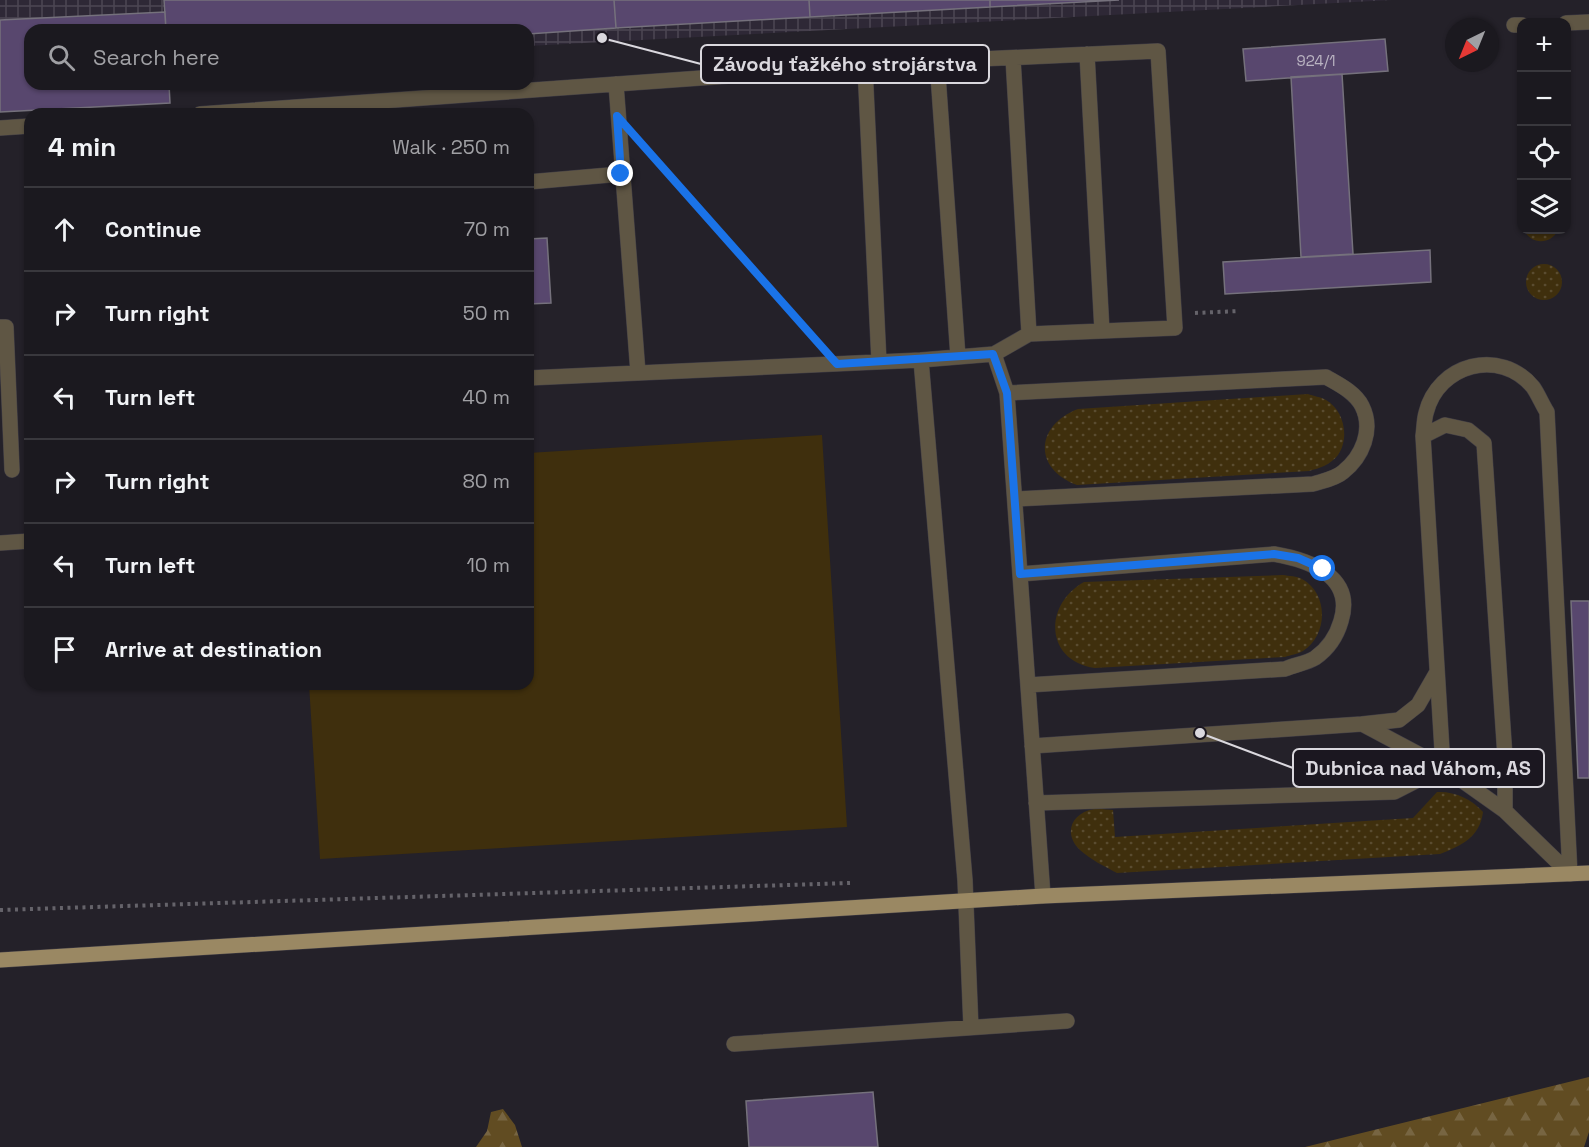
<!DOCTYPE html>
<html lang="en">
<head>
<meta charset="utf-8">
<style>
  body { margin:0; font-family:"Space Grotesk",sans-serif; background:#242228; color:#f1f3f6 }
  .controls { position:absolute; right:18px; top:18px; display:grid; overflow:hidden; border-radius:12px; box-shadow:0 2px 4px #0004 }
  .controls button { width:54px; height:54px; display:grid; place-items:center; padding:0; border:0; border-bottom:2px solid #39383d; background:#1b191f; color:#f1f3f6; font:30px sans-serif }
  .compass { position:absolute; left:1445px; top:18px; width:54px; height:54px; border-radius:50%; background:#1b191f; box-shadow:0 2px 4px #0004; rotate:223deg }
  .stop { position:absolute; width:18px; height:18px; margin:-14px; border:4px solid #1a73e8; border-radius:50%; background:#fff }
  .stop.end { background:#1a73e8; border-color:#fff; box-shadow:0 2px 6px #0008 }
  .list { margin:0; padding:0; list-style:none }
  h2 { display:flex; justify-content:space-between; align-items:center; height:78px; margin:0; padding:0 24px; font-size:26px }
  h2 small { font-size:20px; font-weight:400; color:#a0a0a4 }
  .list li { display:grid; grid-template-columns:39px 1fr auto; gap:18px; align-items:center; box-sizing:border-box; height:84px; padding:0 24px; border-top:2px solid #39383d }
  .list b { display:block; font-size:22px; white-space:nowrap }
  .list em { font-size:20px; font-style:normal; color:#a0a0a4 }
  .icon { flex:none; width:33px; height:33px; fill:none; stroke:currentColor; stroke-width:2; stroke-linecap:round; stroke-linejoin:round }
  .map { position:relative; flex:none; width:1589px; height:1147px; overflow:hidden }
  .search { position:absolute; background:#1b191f; box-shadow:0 2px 4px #0004; left:24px; top:24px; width:510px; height:66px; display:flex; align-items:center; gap:15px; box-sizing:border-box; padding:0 21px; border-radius:18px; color:#a0a0a4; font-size:22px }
  .panel { position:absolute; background:#1b191f; box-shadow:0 2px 4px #0004; left:24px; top:108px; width:510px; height:582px; border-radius:18px }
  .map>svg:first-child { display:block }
  .industrial { fill:url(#industrial-grid) }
  .grass { fill:url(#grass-dots) }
  .forest { fill:url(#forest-firs) }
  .garden { fill:#3f2f0d }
  .building { fill:#58476e; stroke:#75717c; stroke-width:1.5 }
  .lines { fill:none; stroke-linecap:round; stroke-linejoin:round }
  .lane-casing { stroke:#413e46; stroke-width:16 }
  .primary-casing { stroke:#413e46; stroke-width:16 }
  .path { stroke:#65636a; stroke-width:4; stroke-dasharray:3 4.5; stroke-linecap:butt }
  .lane { stroke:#5f5644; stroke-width:15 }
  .primary { stroke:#9a8863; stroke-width:15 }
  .route { stroke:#1a73e8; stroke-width:8 }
  .labels { text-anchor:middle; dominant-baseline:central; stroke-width:4.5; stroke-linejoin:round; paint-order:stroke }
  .number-label { font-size:15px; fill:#bab4c2 }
  .leader { fill:none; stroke:#dad8de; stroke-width:2 }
  .callout-dot { fill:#dad8de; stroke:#1b1720; stroke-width:2 }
  .callout { fill:#1b1720; stroke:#dad8de; stroke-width:2 }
  .callout-label { font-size:20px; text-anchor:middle; font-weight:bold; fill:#dad8de }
</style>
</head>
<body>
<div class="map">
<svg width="1589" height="1147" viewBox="0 0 1589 1147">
  <defs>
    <pattern id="industrial-grid" width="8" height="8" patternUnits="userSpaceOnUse" patternTransform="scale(1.5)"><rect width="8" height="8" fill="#2e2836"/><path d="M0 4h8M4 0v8" fill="none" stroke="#4c4653"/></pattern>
    <pattern id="grass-dots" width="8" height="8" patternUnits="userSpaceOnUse" patternTransform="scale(1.5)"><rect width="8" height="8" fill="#3f2f0d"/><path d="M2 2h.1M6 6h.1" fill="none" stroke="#5a4c30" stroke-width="1.8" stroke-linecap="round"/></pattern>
    <pattern id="forest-firs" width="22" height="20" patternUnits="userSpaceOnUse" patternTransform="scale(1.5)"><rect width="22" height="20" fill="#614c22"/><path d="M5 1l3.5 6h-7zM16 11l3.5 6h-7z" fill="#776542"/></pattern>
  </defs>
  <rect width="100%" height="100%" fill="#242129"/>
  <path class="industrial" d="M 0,0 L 1392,0 L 528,46 L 528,30 L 30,30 L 0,73 Z"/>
  <path class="grass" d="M 1524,230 L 1558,230 C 1551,245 1531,245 1524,230 Z
    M1526 282a18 18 0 1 1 36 0a18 18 0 1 1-36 0Z
    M 1308,394 C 1313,396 1321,397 1326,400 C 1344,410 1350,438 1338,455 C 1330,465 1320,468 1309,471 L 1077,485 C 1032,468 1036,425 1078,409 Z
    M 1283,575 C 1289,576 1297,576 1302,579 C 1329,594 1328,635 1303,651 C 1298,654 1290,655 1285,657 L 1095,668 C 1045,661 1043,605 1084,582 Z
    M 1437,792 C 1454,791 1472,799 1483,812 C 1480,837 1461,846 1440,854 L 1117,873 C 1104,866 1091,860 1080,850 C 1063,834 1071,813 1094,809 C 1100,808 1108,810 1113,810 L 1115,837 L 1413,818 Z"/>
  <path class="forest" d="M 1589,1077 L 1589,1132 L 1584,1147 L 1305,1147 Z
    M 503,1109 L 515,1125 L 522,1147 L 476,1147 L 487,1131 L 491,1112 Z"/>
  <path class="garden" d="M 822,435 L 847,827 L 320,859 L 309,684 L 528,684 L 528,453 Z"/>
  <path class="building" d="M 164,0 L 614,0 L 616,28 L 528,34 L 528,30 L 166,30 Z
    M 614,0 L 809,0 L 810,17 L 616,28 Z
    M 809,0 L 990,0 L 990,7 L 810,17 Z
    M 990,0 L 1119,0 L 990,7 Z
    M 165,12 L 166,30 L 30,30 L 30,84 L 169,84 L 170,103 L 0,112 L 0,20 Z
    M 1385,39 L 1388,71 L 1246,81 L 1243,49 Z
    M 1342,74 L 1353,254 L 1301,257 L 1291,77 Z
    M 547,238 L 551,303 L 528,304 L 528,239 Z
    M 1430,250 L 1431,282 L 1225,294 L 1223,262 Z
    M 1571,601 L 1589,601 L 1589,778 L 1578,778 Z
    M 873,1092 L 878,1147 L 749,1147 L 746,1101 Z"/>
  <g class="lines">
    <defs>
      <path id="lane" d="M 1566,23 L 1589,22
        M 1514,25 L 1522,25
        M 1087,54 L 1102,331
        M 1013,58 L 1029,334
        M 937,61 L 958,357
        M 865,67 L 879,362
        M 616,84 L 638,373
        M 200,114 L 937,61 L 1158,51 L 1175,328 L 1029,334 L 994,354 L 921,360 L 528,378
        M 0,128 L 30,126
        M 528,182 L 621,174
        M 0,327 L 6,327 L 12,470
        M 994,354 L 1007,393 L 1043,896
        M 921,360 L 965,880 L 971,1028
        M 1007,393 L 1326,377 C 1338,384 1355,392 1362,406 C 1374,430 1362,457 1343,472 C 1335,479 1322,481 1313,484 L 1015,499
        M 1423,436 L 1445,425 L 1468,430 L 1484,443 L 1505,757 L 1505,811
        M 0,543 L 30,541
        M 1020,574 L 1274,554 C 1309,560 1355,576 1341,621 C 1337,635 1328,649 1315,658 C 1307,663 1294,665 1285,669 L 1028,685
        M 1362,724 L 1399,720 L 1418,705 L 1437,672
        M 1032,746 L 1362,724 L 1443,767 L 1505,811 L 1570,874
        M 1036,803 L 1394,792 L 1443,767 L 1423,436 C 1424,429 1424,420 1426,413 C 1438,364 1500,347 1533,387 C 1538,394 1542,404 1547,412 L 1570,874
        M 734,1044 L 1067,1021"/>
      <path id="primary" d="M 0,960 L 1043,896 L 1589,873"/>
    </defs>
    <use href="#lane" class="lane-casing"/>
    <use href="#primary" class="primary-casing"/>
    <path class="path" d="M 643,144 L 818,343
      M 1195,313 L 1239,311
      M 0,910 L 850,883"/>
    <use href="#lane" class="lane"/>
    <use href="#primary" class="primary"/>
  </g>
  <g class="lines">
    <path class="route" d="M 621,174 L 617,116 L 837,364 L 993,354 L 1007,393 L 1020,574 L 1274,554 L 1298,558 L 1323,569"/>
  </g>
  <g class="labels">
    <g class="number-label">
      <text x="1316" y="60">924/1</text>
    </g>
  </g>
  <path class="leader" d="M602 38L701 64M1200 733L1293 768"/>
  <g class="callout-dot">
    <circle cx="602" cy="38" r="6"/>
    <circle cx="1200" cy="733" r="6"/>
  </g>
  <g class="callout">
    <rect x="701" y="45" width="288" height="38" rx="6"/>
    <rect x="1293" y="749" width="251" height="38" rx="6"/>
  </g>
  <g class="callout-label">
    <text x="845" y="71">Závody ťažkého strojárstva</text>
    <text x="1418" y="775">Dubnica nad Váhom, AS</text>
  </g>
</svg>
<div class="controls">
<button>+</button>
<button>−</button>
<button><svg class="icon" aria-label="locate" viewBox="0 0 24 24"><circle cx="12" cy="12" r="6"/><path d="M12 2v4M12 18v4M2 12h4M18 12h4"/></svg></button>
<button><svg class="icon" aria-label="layers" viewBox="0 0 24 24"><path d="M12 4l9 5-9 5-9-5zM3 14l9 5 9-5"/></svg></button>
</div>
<svg class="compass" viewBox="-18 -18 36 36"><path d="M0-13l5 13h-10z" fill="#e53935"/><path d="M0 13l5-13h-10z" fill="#a0a0a4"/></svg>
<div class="stop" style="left:1323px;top:569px"></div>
<div class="stop end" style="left:621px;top:174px"></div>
<div class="search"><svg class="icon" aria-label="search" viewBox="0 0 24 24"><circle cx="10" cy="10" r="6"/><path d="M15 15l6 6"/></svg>Search here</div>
<section class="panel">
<h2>4 min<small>Walk · 250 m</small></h2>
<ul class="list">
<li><svg class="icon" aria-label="ahead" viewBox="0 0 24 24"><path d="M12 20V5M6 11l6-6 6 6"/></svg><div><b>Continue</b></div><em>70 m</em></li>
<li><svg class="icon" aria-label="right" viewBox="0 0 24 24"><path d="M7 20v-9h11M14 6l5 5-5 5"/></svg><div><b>Turn right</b></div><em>50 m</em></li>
<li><svg class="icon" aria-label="left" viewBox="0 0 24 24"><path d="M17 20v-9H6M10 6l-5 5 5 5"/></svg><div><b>Turn left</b></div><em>40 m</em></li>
<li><svg class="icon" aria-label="right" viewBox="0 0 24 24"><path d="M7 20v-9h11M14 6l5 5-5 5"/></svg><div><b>Turn right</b></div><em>80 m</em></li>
<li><svg class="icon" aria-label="left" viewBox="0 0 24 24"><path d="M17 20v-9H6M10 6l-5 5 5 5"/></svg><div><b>Turn left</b></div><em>10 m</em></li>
<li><svg class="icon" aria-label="arrive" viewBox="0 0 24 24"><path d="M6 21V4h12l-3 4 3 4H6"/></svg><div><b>Arrive at destination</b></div></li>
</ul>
</section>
</div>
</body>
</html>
